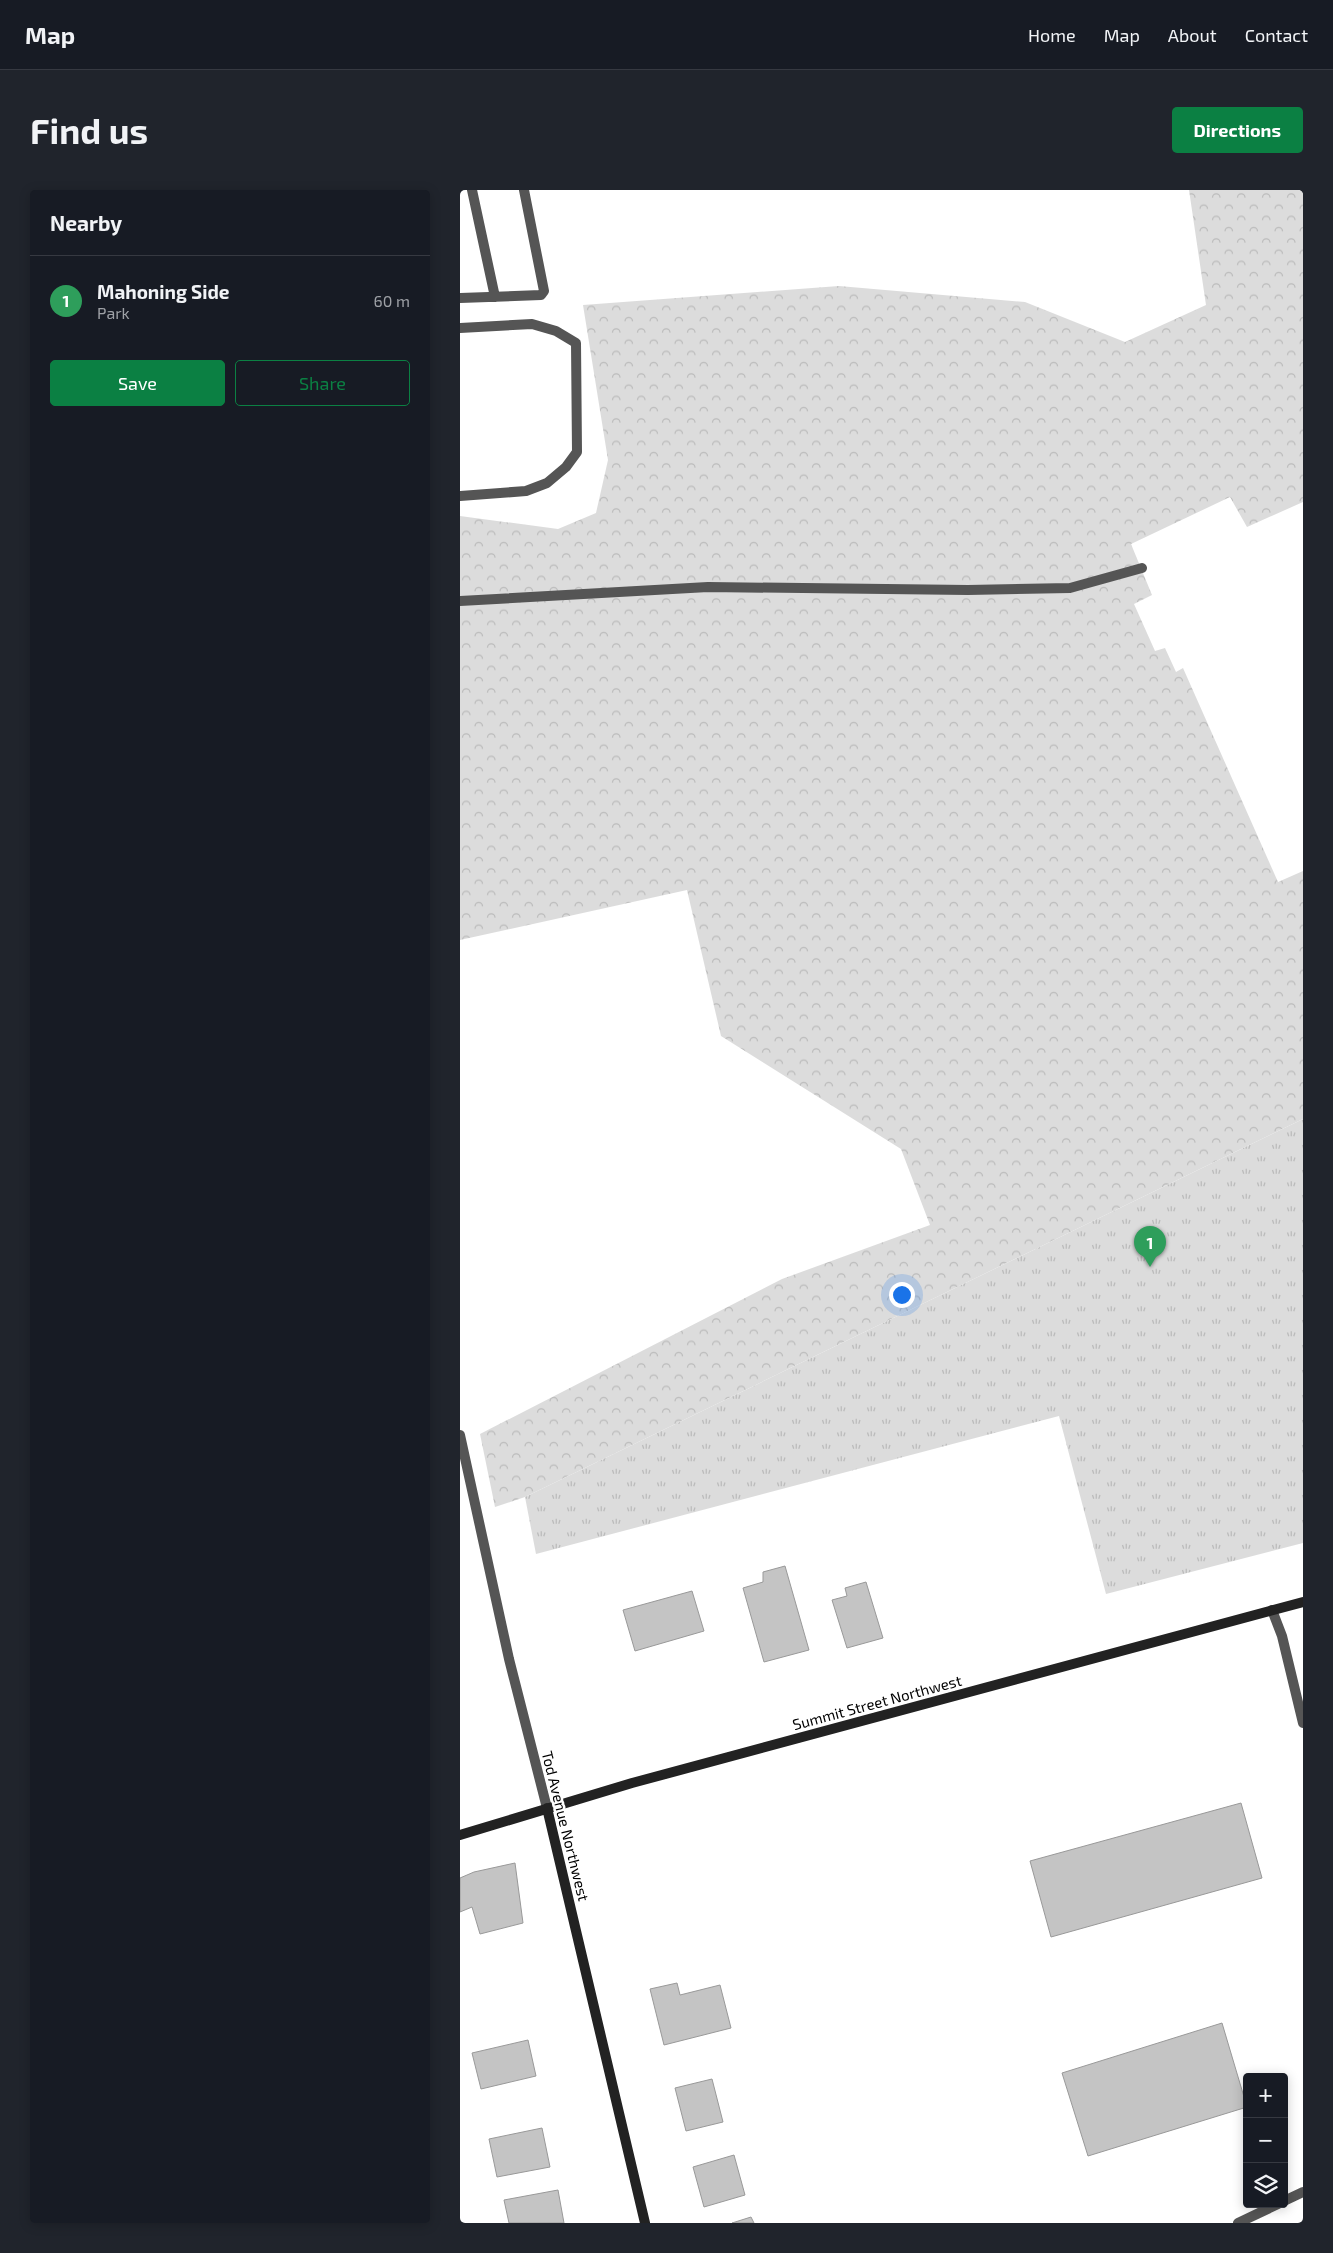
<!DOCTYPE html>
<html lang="en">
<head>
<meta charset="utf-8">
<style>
  body { margin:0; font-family:"Exo 2",sans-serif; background:#20242c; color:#f1f3f6 }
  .controls { position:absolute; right:15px; bottom:15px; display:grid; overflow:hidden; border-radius:5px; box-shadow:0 2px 12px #0003 }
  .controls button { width:45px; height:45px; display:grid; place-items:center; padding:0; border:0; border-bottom:1px solid #363941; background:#171b24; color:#f1f3f6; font:25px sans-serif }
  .you { position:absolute; left:441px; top:1104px; width:18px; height:18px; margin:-12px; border:4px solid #fff; border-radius:50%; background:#1a73e8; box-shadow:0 0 0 8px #1a73e833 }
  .badge { display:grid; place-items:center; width:32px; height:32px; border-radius:50%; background:#0b8043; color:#fff; font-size:16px; font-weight:700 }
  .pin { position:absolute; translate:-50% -41px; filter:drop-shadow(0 1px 2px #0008) }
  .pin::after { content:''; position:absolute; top:26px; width:18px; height:15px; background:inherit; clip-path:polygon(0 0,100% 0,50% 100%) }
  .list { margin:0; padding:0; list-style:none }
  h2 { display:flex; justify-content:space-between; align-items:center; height:65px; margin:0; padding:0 20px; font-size:21px }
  h2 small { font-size:16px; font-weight:400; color:#9ea1a6 }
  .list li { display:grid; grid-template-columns:32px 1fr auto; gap:15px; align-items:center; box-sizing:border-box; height:90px; padding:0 20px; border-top:1px solid #363941 }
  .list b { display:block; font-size:19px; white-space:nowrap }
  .list p { margin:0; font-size:16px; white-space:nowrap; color:#9ea1a6 }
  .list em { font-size:16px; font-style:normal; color:#9ea1a6 }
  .actions { display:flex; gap:10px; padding:15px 20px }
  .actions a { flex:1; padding:11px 0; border:1px solid #0b8043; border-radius:5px; text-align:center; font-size:18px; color:#0b8043 }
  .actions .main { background:#0b8043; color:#fff }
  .icon { flex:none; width:28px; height:28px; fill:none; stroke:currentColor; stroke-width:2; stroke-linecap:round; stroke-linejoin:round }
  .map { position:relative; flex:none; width:843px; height:2033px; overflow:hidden; border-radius:5px }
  header { display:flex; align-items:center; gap:30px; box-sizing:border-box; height:70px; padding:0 25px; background:#171b24; border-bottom:1px solid #363941 }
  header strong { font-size:24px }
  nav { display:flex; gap:28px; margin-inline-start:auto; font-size:18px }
  .intro { display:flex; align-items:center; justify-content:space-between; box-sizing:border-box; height:120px; padding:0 30px }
  h1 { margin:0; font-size:35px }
  .button { padding:12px 22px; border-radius:5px; background:#0b8043; color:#fff; font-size:18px; font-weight:700 }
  main { display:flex; gap:30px; padding:0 30px }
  aside { flex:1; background:#171b24; border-radius:5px; box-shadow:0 2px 12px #0003 }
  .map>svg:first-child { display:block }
  .forest { fill:url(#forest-crowns) }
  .park { fill:url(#park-tufts) }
  .building { fill:#c4c4c4; stroke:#999 }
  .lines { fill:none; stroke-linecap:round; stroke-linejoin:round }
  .service { stroke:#555; stroke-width:10 }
  .minor { stroke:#555; stroke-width:10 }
  .secondary { stroke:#222; stroke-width:10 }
  .labels { text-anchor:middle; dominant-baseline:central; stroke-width:5; stroke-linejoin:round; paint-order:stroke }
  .street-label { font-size:15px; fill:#000; stroke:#fff }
</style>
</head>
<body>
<header>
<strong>Map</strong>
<nav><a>Home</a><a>Map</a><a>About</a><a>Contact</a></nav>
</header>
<div class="intro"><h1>Find us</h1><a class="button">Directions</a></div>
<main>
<aside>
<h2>Nearby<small></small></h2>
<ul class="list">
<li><span class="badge" style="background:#2e9e5b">1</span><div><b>Mahoning Side</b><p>Park</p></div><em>60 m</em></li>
</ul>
<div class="actions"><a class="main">Save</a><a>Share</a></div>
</aside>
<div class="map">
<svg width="843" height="2033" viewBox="0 0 843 2033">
  <defs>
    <pattern id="forest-crowns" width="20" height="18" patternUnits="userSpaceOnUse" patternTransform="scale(1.25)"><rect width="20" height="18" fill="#dcdcdc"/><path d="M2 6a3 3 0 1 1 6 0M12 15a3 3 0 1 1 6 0" fill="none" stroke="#bbb"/></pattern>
    <pattern id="park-tufts" width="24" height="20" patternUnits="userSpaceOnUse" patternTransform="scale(1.25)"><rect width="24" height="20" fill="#dcdcdc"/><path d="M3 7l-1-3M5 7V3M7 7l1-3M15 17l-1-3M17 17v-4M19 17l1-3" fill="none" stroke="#bbb"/></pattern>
  </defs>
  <rect width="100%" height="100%" fill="#fff"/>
  <path class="forest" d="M 729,0 L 843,0 L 843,312 L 787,337 L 770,307 L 671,354 L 692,405 L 674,414 L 695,461 L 705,458 L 716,482 L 723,478 L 818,692 L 843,681 L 843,929 L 65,1307 L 35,1317 L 20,1244 L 322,1089 L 470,1035 L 441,959 L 261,846 L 227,700 L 0,750 L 0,326 L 98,339 L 136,323 L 148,270 L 123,115 L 379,96 L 565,112 L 665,152 L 746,115 Z"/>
  <path class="park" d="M 843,929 L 843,1353 L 646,1404 L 599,1226 L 76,1364 L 65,1307 Z"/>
  <path class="building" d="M 325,1376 L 349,1460 L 304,1472 L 283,1398 L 303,1392 L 303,1382 Z
    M 406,1392 L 423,1448 L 387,1458 L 372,1410 L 387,1406 L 385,1398 Z
    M 232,1401 L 244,1441 L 175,1461 L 163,1420 Z
    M 781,1613 L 802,1688 L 591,1747 L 570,1671 Z
    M 55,1673 L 63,1733 L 20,1744 L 12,1717 L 0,1722 L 0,1688 L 14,1682 Z
    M 217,1793 L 220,1805 L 260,1795 L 271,1838 L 204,1855 L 190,1799 Z
    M 762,1833 L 787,1917 L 628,1966 L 602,1883 Z
    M 68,1850 L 76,1886 L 21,1899 L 12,1863 Z
    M 252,1889 L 263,1932 L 226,1941 L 215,1898 Z
    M 82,1938 L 90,1977 L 37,1987 L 29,1949 Z
    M 274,1965 L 285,2005 L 244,2017 L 233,1977 Z
    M 98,2000 L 104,2033 L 49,2033 L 44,2010 Z
    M 291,2027 L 294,2033 L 272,2033 Z"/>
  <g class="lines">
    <path class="service" d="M 12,0 L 35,107
      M 0,108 L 81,105 L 84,101 L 64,0
      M 0,138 L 72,134 L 96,141 L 116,153 L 117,262 L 106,277 L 87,293 L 66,301 L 0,306
      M 0,411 L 248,397 L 508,400 L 610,398 L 682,378
      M 812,1420 L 822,1446 L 843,1533
      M 824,2011 L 843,2002
      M 778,2033 L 818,2014"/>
    <path class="minor" d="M 0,1245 L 49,1469 L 87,1618"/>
    <path class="secondary" d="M 87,1618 L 185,2033
      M 0,1645 L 172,1593 L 843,1412"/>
  </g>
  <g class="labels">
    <g class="street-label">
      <text transform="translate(417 1512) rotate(-15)">Summit Street Northwest</text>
      <text transform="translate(106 1636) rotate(76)">Tod Avenue Northwest</text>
    </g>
  </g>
</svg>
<div class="controls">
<button>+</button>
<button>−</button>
<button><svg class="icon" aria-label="layers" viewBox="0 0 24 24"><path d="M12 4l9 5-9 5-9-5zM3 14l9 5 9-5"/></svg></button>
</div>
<div class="you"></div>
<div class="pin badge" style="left:690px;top:1077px;background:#2e9e5b">1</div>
</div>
</main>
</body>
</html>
